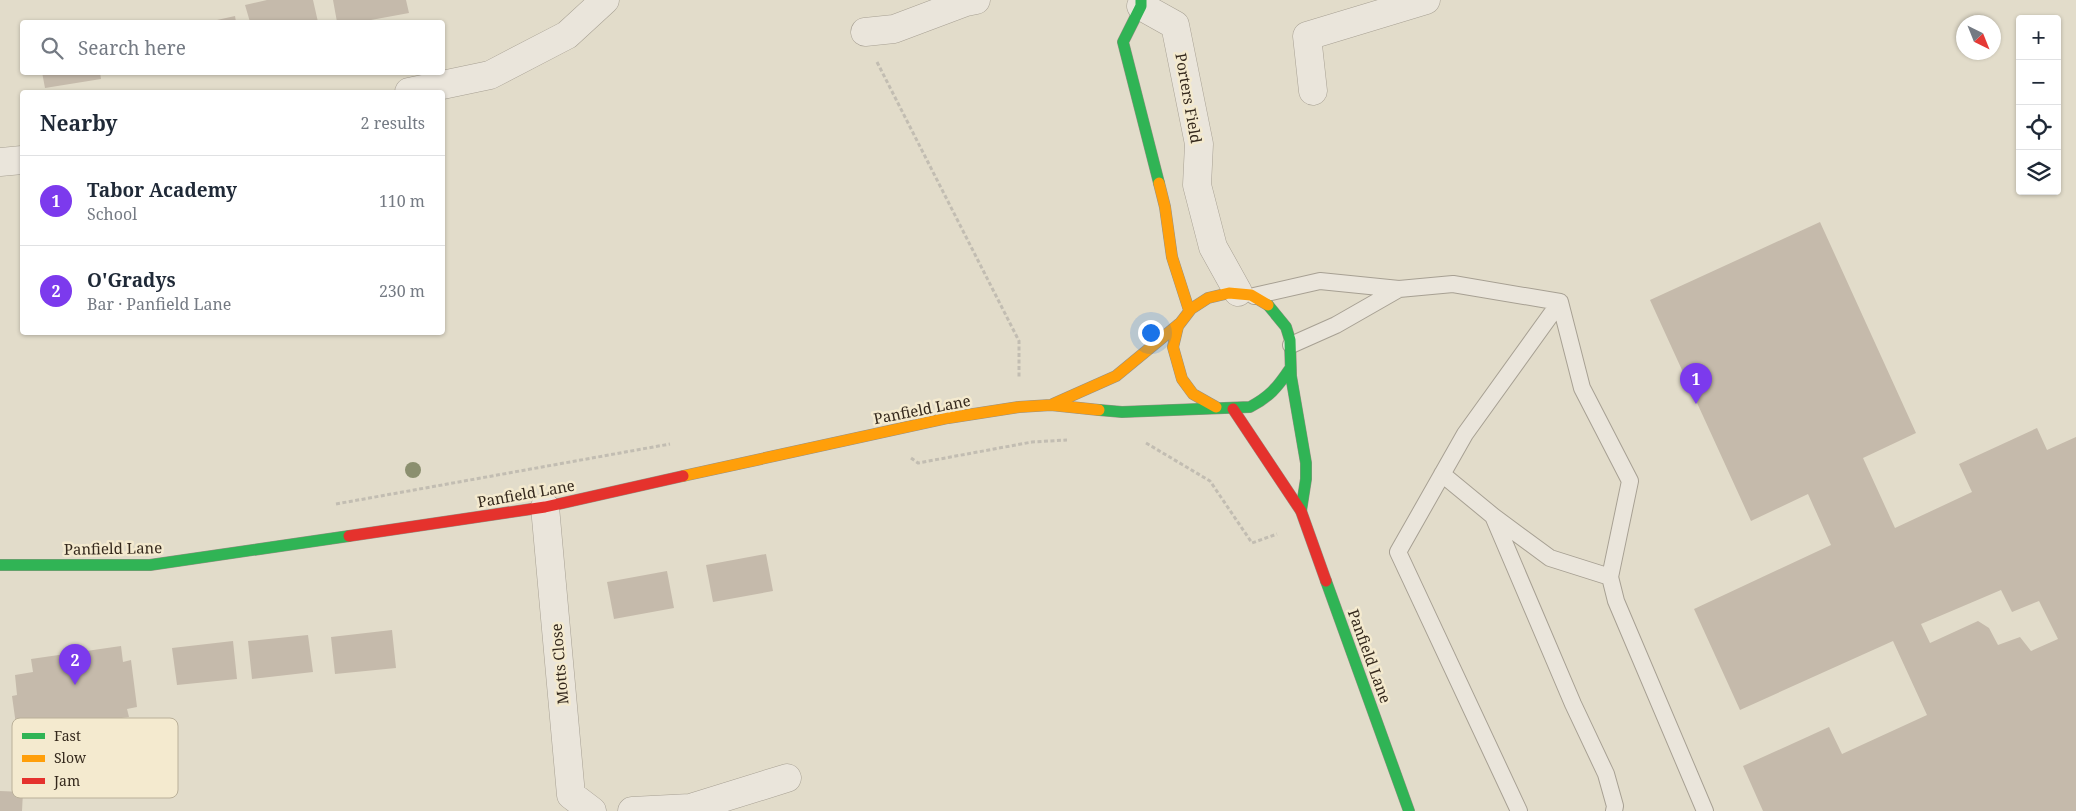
<!DOCTYPE html>
<html lang="en">
<head>
<meta charset="utf-8">
<style>
  body { margin:0; font-family:"Noto Serif",serif; background:#f6f6f7; color:#1f2937 }
  .controls { position:absolute; right:15px; top:15px; display:grid; overflow:hidden; border-radius:5px; box-shadow:0 1px 4px #0004 }
  .controls button { width:45px; height:45px; display:grid; place-items:center; padding:0; border:0; border-bottom:1px solid #e0e1e3; background:#fff; color:#1f2937; font:25px sans-serif }
  .compass { position:absolute; left:1956px; top:15px; width:45px; height:45px; border-radius:50%; background:#fff; box-shadow:0 1px 4px #0004; rotate:137deg }
  .you { position:absolute; left:1150px; top:332px; width:18px; height:18px; margin:-12px; border:4px solid #fff; border-radius:50%; background:#1a73e8; box-shadow:0 0 0 8px #1a73e833 }
  .badge { display:grid; place-items:center; width:32px; height:32px; border-radius:50%; background:#7c3aed; color:#fff; font-size:16px; font-weight:700 }
  .pin { position:absolute; translate:-50% -41px; filter:drop-shadow(0 1px 2px #0008) }
  .pin::after { content:''; position:absolute; top:26px; width:18px; height:15px; background:inherit; clip-path:polygon(0 0,100% 0,50% 100%) }
  .list { margin:0; padding:0; list-style:none }
  h2 { display:flex; justify-content:space-between; align-items:center; height:65px; margin:0; padding:0 20px; font-size:21px }
  h2 small { font-size:16px; font-weight:400; color:#747a83 }
  .list li { display:grid; grid-template-columns:32px 1fr auto; gap:15px; align-items:center; box-sizing:border-box; height:90px; padding:0 20px; border-top:1px solid #e0e1e3 }
  .list b { display:block; font-size:19px; white-space:nowrap }
  .list p { margin:0; font-size:16px; white-space:nowrap; color:#747a83 }
  .list em { font-size:16px; font-style:normal; color:#747a83 }
  .icon { flex:none; width:28px; height:28px; fill:none; stroke:currentColor; stroke-width:2; stroke-linecap:round; stroke-linejoin:round }
  .map { position:relative; flex:none; width:2076px; height:811px; overflow:hidden }
  .search { position:absolute; background:#fff; box-shadow:0 1px 4px #0004; left:20px; top:20px; width:425px; height:55px; display:flex; align-items:center; gap:12px; box-sizing:border-box; padding:0 18px; border-radius:5px; color:#747a83; font-size:19px }
  .panel { position:absolute; background:#fff; box-shadow:0 1px 4px #0004; left:20px; top:90px; width:425px; height:245px; border-radius:5px }
  .map>svg:first-child { display:block }
  .building { fill:#c5baab; fill-rule:evenodd }
  .lines { fill:none; stroke-linecap:round; stroke-linejoin:round }
  .lane-casing { stroke:#a7a093; stroke-width:18 }
  .street-casing { stroke:#a7a093; stroke-width:29 }
  .fast-casing { stroke:#969084; stroke-width:12 }
  .slow-casing { stroke:#969084; stroke-width:12 }
  .jam-casing { stroke:#969084; stroke-width:12 }
  .path { stroke:#c2bdb2; stroke-width:3; stroke-dasharray:4 2.5; stroke-linecap:butt }
  .lane { stroke:#eae5db; stroke-width:16 }
  .street { stroke:#eae5db; stroke-width:28 }
  .fast { stroke:#30b455; stroke-width:11 }
  .slow { stroke:#ff9f0a; stroke-width:11 }
  .jam { stroke:#e5322d; stroke-width:11 }
  .tree { fill:#8b8f6f }
  .labels { text-anchor:middle; dominant-baseline:central; stroke-width:5; stroke-linejoin:round; paint-order:stroke }
  .street-label { font-size:15px; fill:#34281c; stroke:#f4eacf }
  .key { fill:#f4eacf; stroke:#bab099; stroke-width:1 }
  .key-label { font-size:14px; fill:#34281c }
</style>
</head>
<body>
<div class="map">
<svg width="2076" height="811" viewBox="0 0 2076 811">
  <rect width="100%" height="100%" fill="#e2dcca"/>
  <path class="building" d="M 267,0 L 313,0 L 318,22 L 250,22 L 245,5 Z
    M 333,0 L 406,0 L 409,13 L 360,22 L 337,22 Z
    M 235,16 L 236,22 L 208,22 Z
    M 42,72 L 100,72 L 101,79 L 45,88 Z
    M 1820,222 L 1916,433 L 1863,458 L 1895,528 L 1972,492 L 1959,464 L 2037,428 L 2047,450 L 2076,437 L 2076,811 L 1763,811 L 1743,766 L 1829,727 L 1842,754 L 1927,715 L 1893,641 L 1740,710 L 1694,609 L 1831,545 L 1808,494 L 1751,521 L 1650,300 ZM 2001,590 L 2012,612 L 2039,601 L 2058,639 L 2031,651 L 2020,637 L 1998,645 L 1989,628 L 1978,621 L 1930,643 L 1921,624 Z
    M 766,554 L 773,591 L 713,602 L 706,565 Z
    M 667,571 L 674,608 L 614,619 L 607,582 Z
    M 392,630 L 396,668 L 335,674 L 331,637 Z
    M 308,635 L 313,672 L 252,679 L 248,641 Z
    M 233,641 L 237,679 L 177,685 L 172,648 Z
    M 121,646 L 123,662 L 131,660 L 137,707 L 127,709 L 129,717 L 17,732 L 12,696 L 17,695 L 15,675 L 33,672 L 31,659 Z
    M 0,791 L 23,792 L 22,811 L 0,811 Z"/>
  <g class="lines">
    <defs>
      <path id="lane" d="M 1254,296 L 1320,281 L 1399,289 L 1453,284 L 1560,302
        M 1560,302 L 1582,388 L 1630,481 L 1610,577 L 1616,601 L 1705,811
        M 1291,345 L 1336,325 L 1399,289
        M 1442,474 L 1493,516 L 1550,558 L 1610,577
        M 1493,516 L 1573,704 L 1606,774 L 1615,806 L 1614,811
        M 1519,811 L 1398,552 L 1465,434 L 1560,302"/>
      <path id="street" d="M 1141,6 L 1175,25 L 1199,144 L 1197,185 L 1213,247 L 1238,292
        M 865,32 L 894,29 L 966,2 L 976,0
        M 1313,91 L 1307,36 L 1426,0
        M 409,92 L 490,75 L 567,35 L 605,0
        M 0,162 L 22,160
        M 545,507 L 571,795 L 592,811
        M 632,811 L 690,808 L 787,778"/>
      <path id="fast" d="M 1141,0 L 1141,6 L 1123,42 L 1159,183
        M 1268,305 L 1286,327 L 1290,340 L 1291,376 L 1306,463 L 1306,479 L 1301,511
        M 1099,410 L 1122,412 L 1250,407 C 1269,397 1277,388 1289,370
        M 0,565 L 150,565 L 349,536
        M 1326,581 L 1409,811"/>
      <path id="slow" d="M 1159,183 L 1165,207 L 1172,257 L 1189,310
        M 1053,404 L 1116,376 L 1179,324
        M 1216,407 L 1193,394 L 1182,379 L 1173,347 L 1178,326 L 1191,309 L 1208,298 L 1229,293 L 1251,295 L 1268,305
        M 683,476 L 948,418 L 1019,407 L 1051,405 L 1099,410"/>
      <path id="jam" d="M 1233,409 L 1301,511 L 1326,581
        M 349,536 L 545,507 L 683,476"/>
    </defs>
    <use href="#lane" class="lane-casing"/>
    <use href="#street" class="street-casing"/>
    <use href="#fast" class="fast-casing"/>
    <use href="#slow" class="slow-casing"/>
    <use href="#jam" class="jam-casing"/>
    <path class="path" d="M 877,62 L 1019,341 L 1019,377
      M 1146,443 L 1210,481 L 1252,543 L 1277,534
      M 911,458 L 918,463 L 1032,442 L 1067,440
      M 336,504 L 670,444"/>
    <use href="#lane" class="lane"/>
    <use href="#street" class="street"/>
    <use href="#fast" class="fast"/>
    <use href="#slow" class="slow"/>
    <use href="#jam" class="jam"/>
  </g>
  <circle class="tree" cx="413" cy="470" r="8"/>
  <g class="labels">
    <g class="street-label">
      <text transform="translate(1189 98) rotate(80)">Porters Field</text>
      <text transform="translate(922 409) rotate(-11)">Panfield Lane</text>
      <text transform="translate(526 493) rotate(-10)">Panfield Lane</text>
      <text transform="translate(113 548) rotate(-1)">Panfield Lane</text>
      <text transform="translate(1370 656) rotate(70)">Panfield Lane</text>
      <text transform="translate(559 664) rotate(-95)">Motts Close</text>
    </g>
  </g>
  <rect x="12" y="718" width="166" height="80" rx="8" class="key"/>
  <rect x="22" y="733" width="23" height="6" fill="#30b455"/>
  <rect x="22" y="755" width="23" height="7" fill="#ff9f0a"/>
  <rect x="22" y="778" width="23" height="6" fill="#e5322d"/>
  <g class="key-label">
    <text x="54" y="741">Fast</text>
    <text x="54" y="763">Slow</text>
    <text x="54" y="786">Jam</text>
  </g>
</svg>
<div class="controls">
<button>+</button>
<button>−</button>
<button><svg class="icon" aria-label="locate" viewBox="0 0 24 24"><circle cx="12" cy="12" r="6"/><path d="M12 2v4M12 18v4M2 12h4M18 12h4"/></svg></button>
<button><svg class="icon" aria-label="layers" viewBox="0 0 24 24"><path d="M12 4l9 5-9 5-9-5zM3 14l9 5 9-5"/></svg></button>
</div>
<svg class="compass" viewBox="-18 -18 36 36"><path d="M0-13l5 13h-10z" fill="#e53935"/><path d="M0 13l5-13h-10z" fill="#747a83"/></svg>
<div class="you"></div>
<div class="pin badge" style="left:1696px;top:404px">1</div>
<div class="pin badge" style="left:75px;top:685px">2</div>
<div class="search"><svg class="icon" aria-label="search" viewBox="0 0 24 24"><circle cx="10" cy="10" r="6"/><path d="M15 15l6 6"/></svg>Search here</div>
<section class="panel">
<h2>Nearby<small>2 results</small></h2>
<ul class="list">
<li><span class="badge">1</span><div><b>Tabor Academy</b><p>School</p></div><em>110 m</em></li>
<li><span class="badge">2</span><div><b>O'Gradys</b><p>Bar · Panfield Lane</p></div><em>230 m</em></li>
</ul>
</section>
</div>
</body>
</html>
